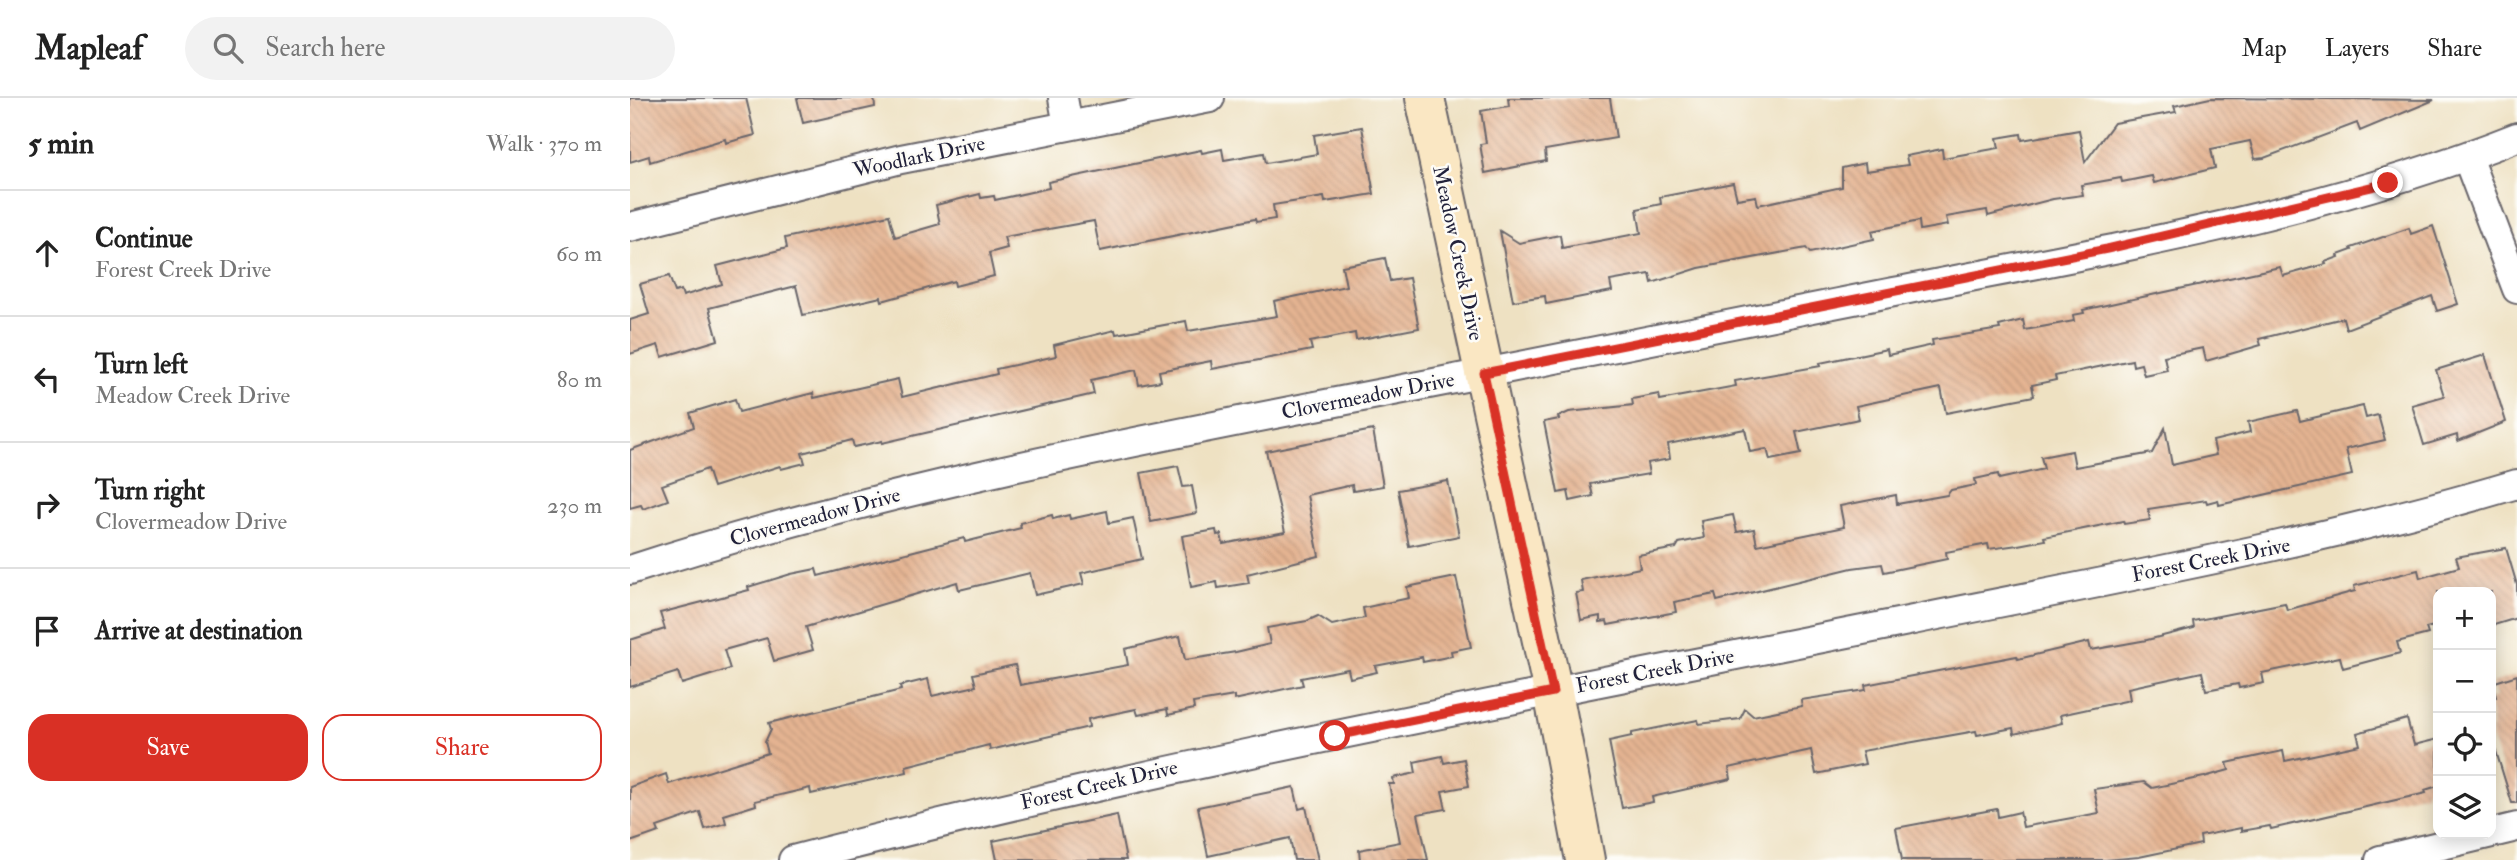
<!DOCTYPE html>
<html lang="en">
<head>
<meta charset="utf-8">
<style>
  body { margin:0; font-family:"IM FELL Double Pica",serif; background:#f2f2f2; color:#222 }
  .controls { position:absolute; right:21px; bottom:21px; display:grid; overflow:hidden; border-radius:14px; box-shadow:0 4px 18px #0003 }
  .controls button { width:63px; height:63px; display:grid; place-items:center; padding:0; border:0; border-bottom:2px solid #e0e0e0; background:#fff; color:#222; font:35px sans-serif }
  .stop { position:absolute; width:21px; height:21px; margin:-16px; border:5px solid #d93025; border-radius:50%; background:#fff }
  .stop.end { background:#d93025; border-color:#fff; box-shadow:0 2px 7px #0008 }
  .list { margin:0; padding:0; list-style:none }
  h2 { display:flex; justify-content:space-between; align-items:center; height:91px; margin:0; padding:0 28px; font-size:30px }
  h2 small { font-size:23px; font-weight:400; color:#767676 }
  .list li { display:grid; grid-template-columns:46px 1fr auto; gap:21px; align-items:center; box-sizing:border-box; height:126px; padding:0 28px; border-top:2px solid #e0e0e0 }
  .list b { display:block; font-size:26px; white-space:nowrap }
  .list p { margin:0; font-size:23px; white-space:nowrap; color:#767676 }
  .list em { font-size:23px; font-style:normal; color:#767676 }
  .actions { display:flex; gap:14px; padding:21px 28px }
  .actions a { flex:1; padding:16px 0; border:2px solid #d93025; border-radius:21px; text-align:center; font-size:24px; color:#d93025 }
  .actions .main { background:#d93025; color:#fff }
  .icon { flex:none; width:38px; height:38px; fill:none; stroke:currentColor; stroke-width:2; stroke-linecap:round; stroke-linejoin:round }
  .map { position:relative; flex:none; width:1887px; height:762px; overflow:hidden }
  header { display:flex; align-items:center; gap:42px; box-sizing:border-box; height:98px; padding:0 35px; background:#fff; border-bottom:2px solid #e0e0e0 }
  header strong { font-size:33px }
  nav { display:flex; gap:38px; margin-inline-start:auto; font-size:24px }
  .search { width:490px; height:63px; background:#f2f2f2; display:flex; align-items:center; gap:18px; box-sizing:border-box; padding:0 24px; border-radius:38px; color:#767676; font-size:26px }
  main { display:flex }
  aside { flex:1; background:#fff }
  .map>svg:first-child { display:block }
  .building { fill:url(#building-back-hatch) }
  .lines { fill:none; stroke-linecap:round; stroke-linejoin:round }
  .street-casing { stroke:#69656a; stroke-width:32 }
  .secondary-casing { stroke:#69656a; stroke-width:42 }
  .street { stroke:#fff; stroke-width:28 }
  .secondary { stroke:#fae7c3; stroke-width:38 }
  .route { stroke:#d93025; stroke-width:9 }
  .labels { text-anchor:middle; dominant-baseline:central; stroke-width:5; stroke-linejoin:round; paint-order:stroke }
  .street-label { font-size:21px; fill:#22223b; stroke:#fdfcf7 }
</style>
</head>
<body>
<header>
<strong>Mapleaf</strong>
<div class="search"><svg class="icon" aria-label="search" viewBox="0 0 24 24"><circle cx="10" cy="10" r="6"/><path d="M15 15l6 6"/></svg>Search here</div>
<nav><a>Map</a><a>Layers</a><a>Share</a></nav>
</header>
<main>
<aside>
<h2>5 min<small>Walk · 370 m</small></h2>
<ul class="list">
<li><svg class="icon" aria-label="ahead" viewBox="0 0 24 24"><path d="M12 20V5M6 11l6-6 6 6"/></svg><div><b>Continue</b><p>Forest Creek Drive</p></div><em>60 m</em></li>
<li><svg class="icon" aria-label="left" viewBox="0 0 24 24"><path d="M17 20v-9H6M10 6l-5 5 5 5"/></svg><div><b>Turn left</b><p>Meadow Creek Drive</p></div><em>80 m</em></li>
<li><svg class="icon" aria-label="right" viewBox="0 0 24 24"><path d="M7 20v-9h11M14 6l5 5-5 5"/></svg><div><b>Turn right</b><p>Clovermeadow Drive</p></div><em>230 m</em></li>
<li><svg class="icon" aria-label="arrive" viewBox="0 0 24 24"><path d="M6 21V4h12l-3 4 3 4H6"/></svg><div><b>Arrive at destination</b></div></li>
</ul>
<div class="actions"><a class="main">Save</a><a>Share</a></div>
</aside>
<div class="map">
<svg width="1887" height="762" viewBox="0 0 1887 762">
  <defs>
    <pattern id="building-back-hatch" width="6" height="6" patternUnits="userSpaceOnUse" patternTransform="scale(1.75)"><rect width="6" height="6" fill="#e4b391"/><path d="M-1 5l2 2M0 0l6 6M5-1l2 2" fill="none" stroke="#c39a7e"/></pattern>
  </defs>
  <rect width="100%" height="100%" fill="#fdfcf7"/>
  <filter id="ink" filterUnits="userSpaceOnUse"><feTurbulence type="fractalNoise" baseFrequency=".0143" numOctaves="2"/><feDisplacementMap in="SourceGraphic" scale="14" xChannelSelector="R" yChannelSelector="G"/><feConvolveMatrix kernelMatrix="1 2 1 2 8 2 1 2 1" color-interpolation-filters="sRGB"/></filter>
  <filter id="wash" filterUnits="userSpaceOnUse"><feTurbulence type="fractalNoise" baseFrequency=".00686" numOctaves="4" result="noise"/><feDisplacementMap in="SourceGraphic" scale="28" xChannelSelector="R" yChannelSelector="G"/><feGaussianBlur stdDeviation="1.57" result="paint"/><feColorMatrix in="noise" values="0 0 0 0 0 0 0 0 0 0 0 0 0 0 0 0 0 1.4 0 .05"/><feComposite in="paint" operator="in"/></filter>
  <g filter="url(#wash)">
    <rect width="100%" height="100%" fill="#eee1c2"/>
    <g id="blocks">
      <path class="building" d="M 0,0 L 116,0 L 125,37 L 96,45 L 95,41 L 20,64 L 19,58 L 0,64 Z
        M 167,0 L 244,0 L 245,9 L 173,25 Z
        M 878,0 L 980,0 L 986,40 L 915,52 L 916,63 L 855,75 L 850,46 L 856,45 L 851,13 L 879,8 Z
        M 1580,0 L 1804,2 L 1730,33 L 1727,25 L 1634,60 L 1625,61 L 1620,43 L 1581,51 L 1585,70 L 1524,85 L 1522,78 L 1492,84 L 1491,80 L 1451,87 L 1453,97 L 1423,101 L 1358,118 L 1357,112 L 1316,119 L 1318,127 L 1290,132 L 1289,123 L 1242,133 L 1244,141 L 1180,155 L 1176,150 L 1069,170 L 1022,185 L 1020,176 L 980,183 L 982,193 L 916,206 L 915,198 L 883,203 L 870,133 L 889,145 L 930,137 L 932,150 L 1011,135 L 1007,111 L 1031,106 L 1030,99 L 1103,85 L 1107,101 L 1126,98 L 1128,107 L 1212,89 L 1212,70 L 1235,65 L 1236,73 L 1278,67 L 1276,58 L 1312,51 L 1313,60 L 1369,50 L 1367,40 L 1391,36 L 1392,42 L 1449,32 L 1455,64 L 1484,25 L 1546,14 L 1544,8 Z
        M 732,29 L 744,96 L 695,104 L 694,99 L 643,107 L 645,121 L 626,124 L 625,121 L 470,153 L 464,123 L 374,139 L 377,150 L 359,155 L 364,178 L 325,188 L 324,183 L 252,203 L 251,199 L 173,217 L 166,188 L 79,210 L 88,242 L 32,259 L 28,247 L 0,256 L 0,222 L 19,216 L 10,186 L 39,178 L 45,194 L 51,192 L 53,198 L 92,186 L 87,168 L 157,150 L 155,140 L 259,117 L 265,139 L 310,126 L 306,107 L 350,96 L 351,100 L 364,98 L 365,102 L 419,90 L 418,84 L 571,52 L 572,55 L 592,51 L 594,62 L 634,55 L 636,65 L 687,56 L 684,37 Z
        M 1803,128 L 1828,206 L 1807,213 L 1802,198 L 1716,231 L 1713,220 L 1629,241 L 1631,247 L 1576,263 L 1573,250 L 1534,258 L 1537,272 L 1514,277 L 1511,266 L 1503,268 L 1502,262 L 1425,278 L 1426,282 L 1402,287 L 1404,298 L 1316,315 L 1311,290 L 1226,308 L 1229,321 L 1166,334 L 1171,356 L 1140,362 L 1137,351 L 1120,354 L 1115,331 L 1038,346 L 1040,361 L 1017,365 L 1019,376 L 960,386 L 963,398 L 940,403 L 938,393 L 928,395 L 914,324 L 929,321 L 928,319 L 939,314 L 1003,307 L 1002,301 L 1029,296 L 1030,302 L 1106,288 L 1105,283 L 1191,268 L 1190,265 L 1257,251 L 1258,257 L 1303,247 L 1302,242 L 1370,231 L 1369,228 L 1393,222 L 1395,232 L 1444,223 L 1443,217 L 1454,215 L 1453,212 L 1650,169 L 1653,178 L 1696,166 L 1695,164 L 1709,159 L 1708,157 L 1722,152 L 1721,150 L 1779,130 L 1781,136 Z
        M 755,160 L 760,183 L 779,180 L 789,230 L 726,242 L 725,235 L 680,244 L 682,252 L 582,271 L 581,263 L 529,273 L 531,283 L 509,287 L 506,272 L 461,282 L 464,296 L 252,345 L 252,343 L 224,349 L 222,342 L 172,355 L 175,365 L 151,371 L 150,368 L 83,389 L 77,371 L 32,387 L 38,402 L 13,411 L 11,407 L 0,410 L 0,352 L 64,329 L 60,315 L 105,301 L 109,314 L 183,295 L 184,300 L 268,281 L 272,299 L 367,276 L 366,271 L 426,258 L 424,247 L 485,232 L 486,236 L 556,223 L 558,233 L 647,218 L 644,203 L 716,188 L 712,168 Z
        M 1855,257 L 1876,324 L 1828,343 L 1827,337 L 1794,347 L 1782,307 L 1814,298 L 1806,272 Z
        M 1733,308 L 1736,320 L 1748,317 L 1755,342 L 1716,351 L 1722,377 L 1589,407 L 1588,402 L 1577,405 L 1576,402 L 1518,411 L 1520,422 L 1494,426 L 1493,423 L 1414,439 L 1415,442 L 1388,447 L 1359,451 L 1358,446 L 1316,454 L 1317,461 L 1254,474 L 1252,466 L 1222,470 L 1087,503 L 1085,496 L 1044,504 L 1046,514 L 978,527 L 977,523 L 970,524 L 970,518 L 951,522 L 946,495 L 953,494 L 951,482 L 1010,470 L 1008,457 L 1046,450 L 1049,445 L 1074,440 L 1071,423 L 1103,417 L 1107,434 L 1124,431 L 1127,447 L 1214,429 L 1210,408 L 1266,397 L 1267,406 L 1317,397 L 1321,392 L 1346,387 L 1345,381 L 1368,376 L 1369,381 L 1414,371 L 1411,359 L 1442,353 L 1445,369 L 1522,355 L 1535,330 L 1542,367 L 1586,357 L 1583,343 L 1620,334 L 1618,324 L 1667,313 L 1670,323 Z
        M 743,332 L 753,388 L 723,393 L 722,387 L 677,397 L 689,458 L 617,476 L 619,485 L 588,490 L 587,484 L 561,489 L 552,438 L 586,432 L 587,437 L 591,436 L 593,446 L 655,434 L 636,353 Z
        M 548,368 L 553,389 L 562,388 L 567,415 L 521,424 L 511,375 Z
        M 818,383 L 829,438 L 779,448 L 768,392 Z
        M 477,413 L 479,425 L 503,420 L 512,461 L 451,475 L 454,486 L 405,497 L 400,475 L 329,492 L 327,484 L 176,529 L 183,552 L 144,563 L 137,540 L 94,552 L 100,571 L 52,586 L 48,574 L 0,589 L 0,542 L 35,531 L 30,515 L 119,492 L 118,489 L 161,476 L 186,471 L 188,478 L 334,440 L 335,444 L 391,430 L 390,425 L 422,417 L 423,421 L 439,417 L 440,421 Z
        M 1876,450 L 1887,487 L 1887,520 L 1861,528 L 1861,494 L 1808,494 L 1808,527 L 1796,530 L 1798,536 L 1767,544 L 1770,555 L 1713,570 L 1710,559 L 1632,575 L 1634,585 L 1609,590 L 1608,586 L 1576,592 L 1572,574 L 1498,590 L 1500,602 L 1430,617 L 1432,625 L 1384,636 L 1383,630 L 1347,637 L 1346,633 L 1232,653 L 1235,666 L 1186,676 L 1181,652 L 1099,670 L 1101,681 L 1022,699 L 1023,704 L 992,710 L 979,643 L 1002,638 L 1002,635 L 1068,622 L 1069,626 L 1110,621 L 1115,611 L 1123,618 L 1172,608 L 1171,602 L 1236,592 L 1235,587 L 1387,558 L 1388,561 L 1459,544 L 1461,552 L 1517,542 L 1564,530 L 1563,523 L 1655,505 L 1657,512 L 1725,493 L 1724,488 L 1788,472 L 1790,480 L 1829,469 L 1826,459 Z
        M 826,479 L 841,549 L 821,553 L 822,558 L 793,564 L 792,559 L 745,568 L 747,574 L 720,580 L 718,571 L 671,580 L 673,587 L 604,602 L 604,598 L 563,605 L 564,611 L 538,617 L 537,611 L 508,617 L 506,611 L 458,621 L 459,629 L 360,652 L 359,647 L 276,668 L 277,674 L 181,696 L 180,690 L 125,703 L 126,707 L 94,717 L 96,725 L 75,731 L 70,714 L 27,729 L 29,734 L 0,744 L 0,689 L 36,676 L 39,686 L 138,655 L 135,644 L 141,631 L 139,625 L 271,592 L 270,588 L 298,581 L 302,598 L 346,588 L 343,576 L 385,567 L 390,587 L 498,567 L 495,551 L 550,538 L 555,562 L 606,554 L 640,546 L 637,530 L 677,523 L 688,518 L 702,527 L 735,520 L 733,510 L 779,500 L 777,489 Z
        M 1887,577 L 1887,705 L 1882,705 L 1861,637 L 1861,600 L 1866,599 L 1862,585 Z
        M 1777,621 L 1784,647 L 1808,641 L 1808,688 L 1795,692 L 1796,695 L 1641,731 L 1640,728 L 1611,733 L 1611,730 L 1570,738 L 1571,746 L 1509,759 L 1476,762 L 1272,762 L 1266,730 L 1367,711 L 1368,719 L 1390,714 L 1393,729 L 1469,715 L 1464,691 L 1514,684 L 1522,690 L 1574,679 L 1599,672 L 1597,665 L 1629,658 L 1653,653 L 1655,663 L 1730,647 L 1727,635 Z
        M 812,658 L 814,665 L 834,661 L 839,688 L 812,693 L 816,711 L 788,716 L 798,762 L 730,762 L 729,752 L 770,744 L 759,686 L 764,686 L 763,680 L 786,675 L 784,664 Z
        M 664,689 L 669,711 L 676,709 L 688,762 L 664,762 L 660,740 L 578,758 L 568,709 Z
        M 487,717 L 496,762 L 367,762 L 363,743 Z"/>
    </g>
  </g>
  <g filter="url(#ink)">
    <use href="#blocks" fill-opacity="0" stroke="#69656a" stroke-width="2"/>
    <g class="lines">
      <defs>
        <path id="street" d="M 433,0 L 438,28
          M 1837,59 L 1887,191
          M 0,129 L 271,61 L 580,0
          M 0,472 C 248,392 503,343 758,294 C 927,261 1096,227 1264,194 C 1474,152 1688,118 1887,39
          M 163,762 C 529,667 902,598 1273,524 C 1479,482 1685,446 1887,386
          M 1750,762 L 1887,729"/>
        <path id="secondary" d="M 795,0 L 923,594 L 955,762"/>
      </defs>
      <use href="#street" class="street-casing"/>
      <use href="#secondary" class="secondary-casing"/>
      <use href="#street" class="street"/>
      <use href="#secondary" class="secondary"/>
    </g>
  </g>
  <g class="lines" filter="url(#ink)">
    <path class="route" d="M 705,638 L 923,594 L 854,275 L 1477,151 L 1758,85"/>
  </g>
  <g class="labels">
    <g class="street-label">
      <text transform="translate(289 59) rotate(-12)">Woodlark Drive</text>
      <text transform="translate(828 155) rotate(78)">Meadow Creek Drive</text>
      <text transform="translate(738 298) rotate(-11)">Clovermeadow Drive</text>
      <text transform="translate(185 419) rotate(-15)">Clovermeadow Drive</text>
      <text transform="translate(1581 462) rotate(-11)">Forest Creek Drive</text>
      <text transform="translate(1025 573) rotate(-11)">Forest Creek Drive</text>
      <text transform="translate(469 687) rotate(-13)">Forest Creek Drive</text>
    </g>
  </g>
</svg>
<div class="controls">
<button>+</button>
<button>−</button>
<button><svg class="icon" aria-label="locate" viewBox="0 0 24 24"><circle cx="12" cy="12" r="6"/><path d="M12 2v4M12 18v4M2 12h4M18 12h4"/></svg></button>
<button><svg class="icon" aria-label="layers" viewBox="0 0 24 24"><path d="M12 4l9 5-9 5-9-5zM3 14l9 5 9-5"/></svg></button>
</div>
<div class="stop" style="left:705px;top:638px"></div>
<div class="stop end" style="left:1758px;top:85px"></div>
</div>
</main>
</body>
</html>
